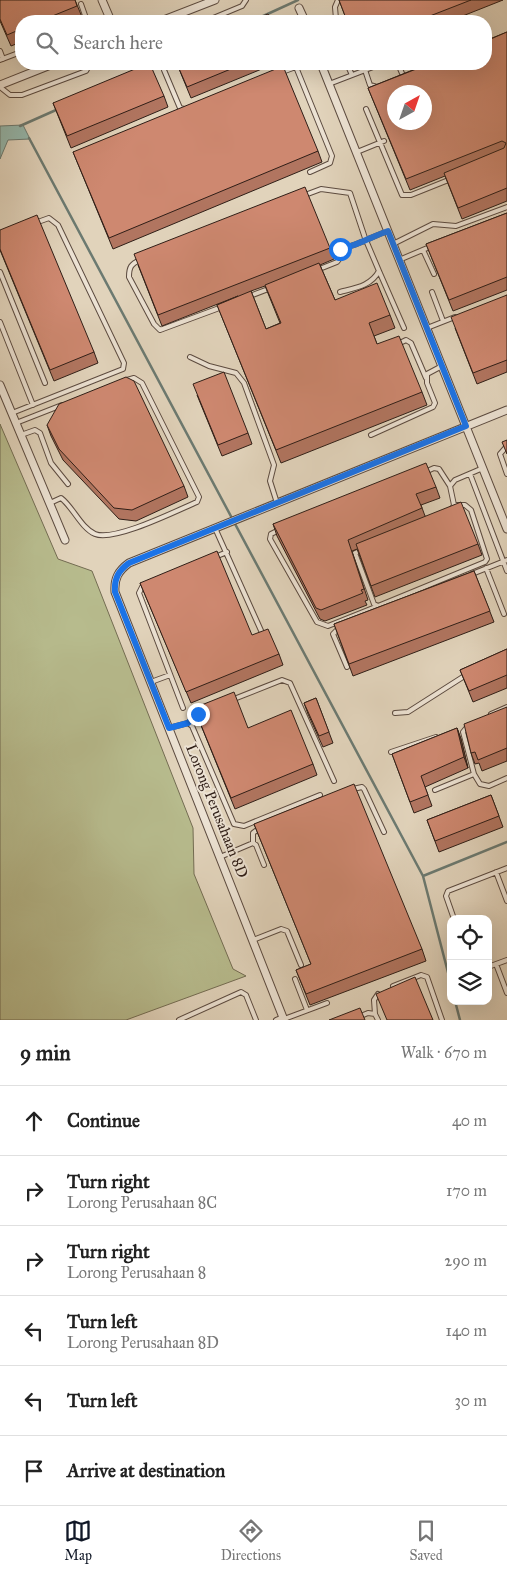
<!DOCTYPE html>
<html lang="en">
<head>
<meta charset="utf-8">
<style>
  body { margin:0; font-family:"IM FELL Great Primer",serif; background:#f2f2f2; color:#222 }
  .controls { position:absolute; right:15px; bottom:15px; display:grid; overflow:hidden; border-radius:10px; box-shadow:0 5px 20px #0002 }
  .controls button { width:45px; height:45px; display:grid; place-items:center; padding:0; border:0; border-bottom:1px solid #e0e0e0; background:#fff; color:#222; font:25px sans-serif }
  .compass { position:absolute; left:387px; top:85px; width:45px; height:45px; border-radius:50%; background:#fff; box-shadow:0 5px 20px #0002; rotate:40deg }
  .stop { position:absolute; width:15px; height:15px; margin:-11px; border:4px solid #1a73e8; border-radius:50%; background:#fff }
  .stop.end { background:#1a73e8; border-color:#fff; box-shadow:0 1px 5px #0008 }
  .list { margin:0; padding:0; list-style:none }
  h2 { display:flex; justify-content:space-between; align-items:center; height:65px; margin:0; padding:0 20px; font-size:21px }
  h2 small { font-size:16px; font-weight:400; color:#767676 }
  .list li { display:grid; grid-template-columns:32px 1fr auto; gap:15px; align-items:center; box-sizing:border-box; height:70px; padding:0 20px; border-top:1px solid #e0e0e0 }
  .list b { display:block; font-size:19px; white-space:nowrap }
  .list p { margin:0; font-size:16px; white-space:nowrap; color:#767676 }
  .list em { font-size:16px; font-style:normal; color:#767676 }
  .icon { flex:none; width:28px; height:28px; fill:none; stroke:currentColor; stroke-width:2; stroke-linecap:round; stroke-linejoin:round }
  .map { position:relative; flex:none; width:507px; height:1020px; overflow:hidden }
  .search { position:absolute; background:#fff; box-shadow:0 5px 20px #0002; left:15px; right:15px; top:15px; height:55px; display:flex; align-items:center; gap:12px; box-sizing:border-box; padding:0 18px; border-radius:20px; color:#767676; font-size:19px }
  .sheet { height:485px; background:#fff }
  nav { display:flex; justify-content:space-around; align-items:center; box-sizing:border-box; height:70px; border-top:1px solid #e0e0e0; background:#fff; font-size:14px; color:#767676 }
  nav a { display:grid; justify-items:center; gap:2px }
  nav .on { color:#111827 }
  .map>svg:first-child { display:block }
  .green { fill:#b7bb8d; stroke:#736c52 }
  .water { fill:#95b8ad; stroke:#6c7a71 }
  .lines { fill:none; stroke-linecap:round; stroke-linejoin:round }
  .stream { stroke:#6c7a71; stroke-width:2.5 }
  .service-casing { stroke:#5c4b40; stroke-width:6 }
  .minor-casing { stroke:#5c4b40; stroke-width:9 }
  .service { stroke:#ece2d3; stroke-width:4 }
  .minor { stroke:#ece2d3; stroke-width:7 }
  .wall { fill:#b17560; stroke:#2f1e17; fill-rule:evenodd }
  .shaded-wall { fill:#905f4e; stroke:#2f1e17 }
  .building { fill:#ce8870; stroke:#2f1e17; fill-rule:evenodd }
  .route { stroke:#1a73e8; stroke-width:6 }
  .labels { text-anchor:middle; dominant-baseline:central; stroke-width:4; stroke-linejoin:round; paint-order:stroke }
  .street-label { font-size:15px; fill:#2f1e17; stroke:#ece2d3 }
</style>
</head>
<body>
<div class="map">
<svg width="507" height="1020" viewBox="0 0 507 1020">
  <rect width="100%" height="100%" fill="#e1d3bb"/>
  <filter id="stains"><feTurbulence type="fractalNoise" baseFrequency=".004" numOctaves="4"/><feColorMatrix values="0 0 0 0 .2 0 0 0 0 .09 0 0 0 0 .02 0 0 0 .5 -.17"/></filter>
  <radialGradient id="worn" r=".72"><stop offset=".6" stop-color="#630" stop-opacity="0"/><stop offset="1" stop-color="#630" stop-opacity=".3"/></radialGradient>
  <path class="green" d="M 0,424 L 58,559 L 92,571 L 193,828 L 194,874 L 233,969 L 246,976 L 126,1020 L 0,1020 Z"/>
  <path class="water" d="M 23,125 L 30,139 L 8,140 L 0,159 L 0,126 Z"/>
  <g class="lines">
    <path class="stream" d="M 261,17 L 298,0
      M 150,67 L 158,64
      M 20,126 L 56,110
      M 29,138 L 423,876 L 507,842
      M 423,876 L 451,984
      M 455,1001 L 460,1020"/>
    <defs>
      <path id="service" d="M 81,4 L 87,21
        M 206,21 L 242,6 L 246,0
        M 272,21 L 279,21
        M 329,21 L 336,19 L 335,7 L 338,0
        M 0,51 L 3,59
        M 0,60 L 21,52
        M 168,64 L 164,70 L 180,108 L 184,109
        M 347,64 L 352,75
        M 398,64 L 404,78
        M 296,67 L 332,156 L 330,163 L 310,172
        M 365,70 L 370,85 L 377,87
        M 282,72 L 301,65
        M 416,73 L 416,64
        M 329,84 L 381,64
        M 0,87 L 10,95 L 22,95 L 86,71 L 90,64
        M 366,109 L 402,195 L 411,195 L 451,179
        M 357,152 L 384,141
        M 305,195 L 321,189 L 350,193 L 365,238 L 379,271 C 371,286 355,288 340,292
        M 393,244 L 433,224 L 456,226 L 507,207
        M 337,246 L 340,249 C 354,247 373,236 388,231
        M 423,250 L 434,274
        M 140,260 C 131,264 129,267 129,277 L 154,324 L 160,330 L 222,307
        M 399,260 L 432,246
        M 317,270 L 337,262 L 348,248
        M 379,271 L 404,328
        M 0,272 L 45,383
        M 432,292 L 443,321
        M 250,296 L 271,288
        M 0,322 L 33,405
        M 427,328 L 455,317
        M 398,344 L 406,340 L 411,343 L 426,378
        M 190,357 L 209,366 L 236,373 L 244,383 L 274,465 L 270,481 L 277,503
        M 12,413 L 123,369 L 124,363 L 58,225 L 49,218 L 35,223
        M 16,423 L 62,405
        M 21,435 L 35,430 L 40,433 L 51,463 L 68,484
        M 371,435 L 433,407 L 435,403 L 427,383 L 427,374 L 442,366
        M 507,446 L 500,454 L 507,474
        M 425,472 L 434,468 L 439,469 L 450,486
        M 470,474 L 507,571
        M 50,503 L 61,498 C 73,507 81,528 95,534 C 114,542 176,511 197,502 L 199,497 L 142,383 L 134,378 L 127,380
        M 454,505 L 465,505 L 471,510 L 487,559 L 485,562 L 378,606 L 374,604 L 355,553 L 442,516 L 451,511 Z
        M 454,505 L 450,486 L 455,480 L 483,468
        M 215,528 L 263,635
        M 279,530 L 271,534 L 270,539 L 317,622 L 328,626 L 378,606
        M 215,557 L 227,552
        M 486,568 L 504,614
        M 472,574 L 507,560
        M 146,585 L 142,587 L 139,593 L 183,708
        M 338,629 L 333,634 L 347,667
        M 151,682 L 170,675
        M 234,699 L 282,680 L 290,683 L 334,781
        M 395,713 L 408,712 L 466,675
        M 491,714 L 507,707
        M 188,723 L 199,713
        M 467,727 L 463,732 L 474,774 L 480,784 L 489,786 L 507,778
        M 169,728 L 188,723 L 192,726 L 234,824 L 244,826 L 320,795
        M 391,752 L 436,737
        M 353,789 L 362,787 L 364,789 L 384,832
        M 435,790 L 474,774
        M 253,843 L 253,833 L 261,827
        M 220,857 L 253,843 L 256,845 L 264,865
        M 496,872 L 507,901
        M 454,919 L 446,896 L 448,891 L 507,868
        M 253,940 L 281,929 L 287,931 L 301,965
        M 496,964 L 507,993
        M 488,967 L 507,960
        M 295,979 L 307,1010
        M 393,986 L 421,975 L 427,977 L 442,1020
        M 375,1014 L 374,1000 L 378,994
        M 284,1019 L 327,1003
        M 179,1020 L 241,992 L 246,995 L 256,1020
        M 276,1020 L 283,1017
        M 351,1020 L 368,1013 L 375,1014 L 378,1020"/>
      <path id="minor" d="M 102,0 L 111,21
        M 299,8 L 305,21
        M 161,21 L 215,0
        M 321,64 L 507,529
        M 0,85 L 53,64
        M 0,385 L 65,540
        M 284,1020 L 115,592 C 114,579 118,571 129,563 L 507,410"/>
    </defs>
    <use href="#service" class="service-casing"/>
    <use href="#minor" class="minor-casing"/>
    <use href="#service" class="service"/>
    <use href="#minor" class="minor"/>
  </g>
  <path class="wall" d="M 0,0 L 75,0 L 82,17 L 71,21 L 21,21 L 21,42 L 11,46 L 0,21 Z
    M 339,0 L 503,0 L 450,21 L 347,21 Z
    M 507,32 L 507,201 L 462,219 L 445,176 L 410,190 L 368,88 Z
    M 177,64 L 274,64 L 191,98 Z
    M 164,96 L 168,107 L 71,148 L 53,103 Z
    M 318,151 L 322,162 L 113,249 L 73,152 Z
    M 507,213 L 507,290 L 453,311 L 426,244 Z
    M 0,230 L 94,352 L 98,363 L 54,381 L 0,250 Z
    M 330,248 L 334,259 L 320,265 L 335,300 L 390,315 L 395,328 L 374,336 L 377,344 L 422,392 L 427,405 L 281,463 L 217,305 L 238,296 L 162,326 L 138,265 ZM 265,286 L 280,323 L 266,329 L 251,291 Z
    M 507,295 L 507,372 L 477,384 L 455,328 Z
    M 197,395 L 248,433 L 252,444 L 222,456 Z
    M 47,425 L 184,486 L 188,497 L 136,521 L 119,519 L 63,460 L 51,436 Z
    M 436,487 L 440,498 L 421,505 L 425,516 L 478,544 L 482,555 L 375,597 L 357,549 L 352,551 L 368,600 L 365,601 L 367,605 L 325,621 L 320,619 L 277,536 L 273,524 Z
    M 474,571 L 494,622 L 353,676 L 334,624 Z
    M 140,583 L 279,654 L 283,665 L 191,703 Z
    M 507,649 L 507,688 L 473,702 L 460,670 Z
    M 316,698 L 333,743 L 323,747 L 308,714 L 304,703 Z
    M 507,707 L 507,761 L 482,771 L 479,763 L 475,764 L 471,753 Z
    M 194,708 L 248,728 L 313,764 L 317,775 L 235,809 Z
    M 457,728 L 461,739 L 468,768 L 425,787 L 432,806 L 414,813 L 392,754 Z
    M 491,795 L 503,827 L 439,852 L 427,820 Z
    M 254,824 L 422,949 L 426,961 L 310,1005 L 296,970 L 311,964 Z"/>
  <path class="shaded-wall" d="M 457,728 L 461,739 L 468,768 L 464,757 Z"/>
  <path class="building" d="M 0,0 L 75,0 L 77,6 L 40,21 L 21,21 L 21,29 L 7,35 L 0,19 Z
    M 339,0 L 471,0 L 417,21 L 347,21 Z
    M 268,14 L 272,21 L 250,21 Z
    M 507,32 L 507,188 L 458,208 L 444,173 L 504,148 L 506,143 L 502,141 L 406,179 L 368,88 L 429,64 L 486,64 L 486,41 ZM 394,92 L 424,92 L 424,122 L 394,122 Z
    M 147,64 L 150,64 L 164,96 L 67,136 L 53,103 Z
    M 177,64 L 243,64 L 187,87 Z
    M 283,66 L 318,151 L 109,238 L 73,152 Z
    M 305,187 L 330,248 L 158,315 L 134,254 Z
    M 507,213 L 507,277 L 449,300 L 426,244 Z
    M 37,215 L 94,352 L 50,370 L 0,249 L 0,230 Z
    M 319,263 L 335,300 L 377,283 L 390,315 L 369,323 L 377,344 L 399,336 L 422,392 L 276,450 L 217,305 L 251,291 L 266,329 L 281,323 L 265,285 Z
    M 507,295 L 507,360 L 473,373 L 451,317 Z
    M 224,372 L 248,433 L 218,445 L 193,384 Z
    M 126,377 L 134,381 L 184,486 L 132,510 L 114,508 L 59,449 L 47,425 L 59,404 Z
    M 507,440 L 507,454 L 502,442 Z
    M 426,463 L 436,487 L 416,494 L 422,508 L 348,540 L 364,589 L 361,590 L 363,593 L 321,610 L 316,608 L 273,524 Z
    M 461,502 L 478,544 L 371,586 L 356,544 Z
    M 217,551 L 252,635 L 268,629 L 279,654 L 186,692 L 140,583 Z
    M 474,571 L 490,611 L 349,664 L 334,624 Z
    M 507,649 L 507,675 L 469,691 L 460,670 Z
    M 234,692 L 248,728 L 291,710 L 313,764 L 231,798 L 194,708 Z
    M 316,698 L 329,732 L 319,736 L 304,703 Z
    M 507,707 L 507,748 L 478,760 L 475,752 L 471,753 L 464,724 Z
    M 457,728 L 464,757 L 421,776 L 428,795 L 410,802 L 392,754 Z
    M 354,784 L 422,949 L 306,994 L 296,970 L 311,964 L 254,824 Z
    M 491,795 L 499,816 L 435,841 L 427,820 Z
    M 415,977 L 433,1020 L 387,1020 L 376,994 Z
    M 360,1008 L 365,1020 L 329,1020 Z"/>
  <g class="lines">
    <path class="route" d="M 198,714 L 188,723 L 169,728 L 115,592 C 114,579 118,571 129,563 L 466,426 L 388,231 C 373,236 354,247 340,249"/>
  </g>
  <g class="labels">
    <g class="street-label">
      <text transform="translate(217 811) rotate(68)">Lorong Perusahaan 8D</text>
    </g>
  </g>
  <rect width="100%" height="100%" filter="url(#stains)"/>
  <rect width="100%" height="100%" fill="url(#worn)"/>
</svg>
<div class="controls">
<button><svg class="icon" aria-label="locate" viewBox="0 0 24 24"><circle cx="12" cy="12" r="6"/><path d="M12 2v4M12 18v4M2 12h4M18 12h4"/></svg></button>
<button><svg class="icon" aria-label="layers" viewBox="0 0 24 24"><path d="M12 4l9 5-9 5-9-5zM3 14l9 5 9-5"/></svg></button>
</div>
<svg class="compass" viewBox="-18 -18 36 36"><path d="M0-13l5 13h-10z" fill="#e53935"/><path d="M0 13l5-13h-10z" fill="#767676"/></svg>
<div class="stop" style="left:340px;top:249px"></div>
<div class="stop end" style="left:198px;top:714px"></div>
<div class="search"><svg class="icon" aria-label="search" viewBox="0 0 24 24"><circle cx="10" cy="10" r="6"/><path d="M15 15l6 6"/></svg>Search here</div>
</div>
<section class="sheet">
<h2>9 min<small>Walk · 670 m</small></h2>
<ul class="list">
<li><svg class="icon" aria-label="ahead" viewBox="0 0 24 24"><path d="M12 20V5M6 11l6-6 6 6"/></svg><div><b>Continue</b></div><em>40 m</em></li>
<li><svg class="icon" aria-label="right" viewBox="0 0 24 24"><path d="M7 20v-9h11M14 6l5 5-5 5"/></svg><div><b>Turn right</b><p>Lorong Perusahaan 8C</p></div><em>170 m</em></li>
<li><svg class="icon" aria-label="right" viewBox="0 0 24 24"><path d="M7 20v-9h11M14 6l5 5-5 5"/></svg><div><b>Turn right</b><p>Lorong Perusahaan 8</p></div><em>290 m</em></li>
<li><svg class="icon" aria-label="left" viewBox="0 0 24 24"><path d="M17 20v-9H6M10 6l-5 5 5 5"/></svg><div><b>Turn left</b><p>Lorong Perusahaan 8D</p></div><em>140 m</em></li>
<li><svg class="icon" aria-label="left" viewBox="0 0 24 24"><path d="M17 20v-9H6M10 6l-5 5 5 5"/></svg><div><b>Turn left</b></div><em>30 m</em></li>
<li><svg class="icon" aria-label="arrive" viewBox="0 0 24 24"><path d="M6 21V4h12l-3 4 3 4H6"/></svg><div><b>Arrive at destination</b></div></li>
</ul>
</section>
<nav>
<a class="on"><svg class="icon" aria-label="map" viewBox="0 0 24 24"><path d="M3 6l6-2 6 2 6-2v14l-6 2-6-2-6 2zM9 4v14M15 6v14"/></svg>Map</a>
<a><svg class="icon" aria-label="directions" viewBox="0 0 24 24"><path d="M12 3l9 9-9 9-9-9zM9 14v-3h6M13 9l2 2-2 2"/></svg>Directions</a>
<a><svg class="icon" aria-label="saved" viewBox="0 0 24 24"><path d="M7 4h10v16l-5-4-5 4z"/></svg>Saved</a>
</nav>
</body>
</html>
